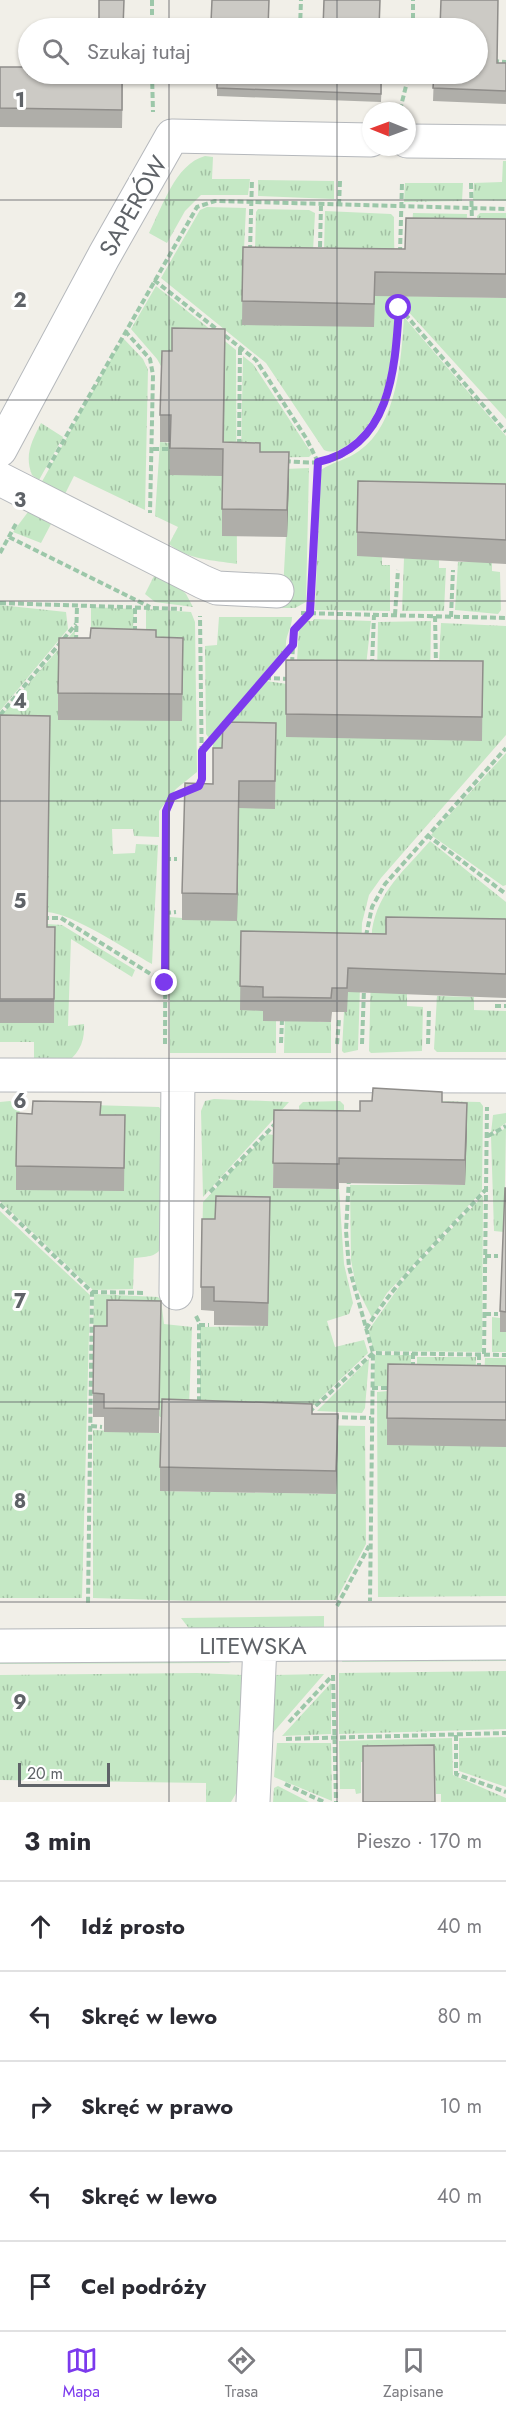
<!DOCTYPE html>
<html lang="pl">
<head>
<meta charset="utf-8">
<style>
  body { margin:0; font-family:Jost,sans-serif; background:#f7f7f7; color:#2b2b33 }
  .compass { position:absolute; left:362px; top:102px; width:54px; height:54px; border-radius:50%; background:#fff; box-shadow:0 2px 4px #0004; rotate:271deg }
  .scale { position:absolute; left:18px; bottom:15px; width:92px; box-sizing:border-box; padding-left:6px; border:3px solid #5f6368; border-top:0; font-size:16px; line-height:21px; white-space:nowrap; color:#5f6368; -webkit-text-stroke:4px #fff; paint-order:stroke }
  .stop { position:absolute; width:18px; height:18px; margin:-14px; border:4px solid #7c3aed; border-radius:50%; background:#fff }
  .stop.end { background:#7c3aed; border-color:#fff; box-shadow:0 2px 6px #0008 }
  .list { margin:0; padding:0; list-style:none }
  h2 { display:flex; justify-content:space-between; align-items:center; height:78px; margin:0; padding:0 24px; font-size:26px }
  h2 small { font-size:20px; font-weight:400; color:#7c7c81 }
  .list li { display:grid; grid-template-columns:39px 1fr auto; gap:18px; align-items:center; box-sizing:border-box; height:90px; padding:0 24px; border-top:2px solid #e1e1e2 }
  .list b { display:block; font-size:22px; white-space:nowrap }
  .list em { font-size:20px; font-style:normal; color:#7c7c81 }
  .icon { flex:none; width:33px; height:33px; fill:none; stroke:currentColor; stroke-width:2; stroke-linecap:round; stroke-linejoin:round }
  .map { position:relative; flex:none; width:506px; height:1802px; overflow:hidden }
  .search { position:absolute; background:#fff; box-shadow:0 2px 4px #0004; left:18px; right:18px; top:18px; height:66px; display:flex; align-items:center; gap:15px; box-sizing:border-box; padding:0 21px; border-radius:33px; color:#7c7c81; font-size:22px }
  .sheet { height:528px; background:#fff }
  nav { display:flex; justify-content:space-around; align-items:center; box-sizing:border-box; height:84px; border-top:2px solid #e1e1e2; background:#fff; font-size:16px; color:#7c7c81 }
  nav a { display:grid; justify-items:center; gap:3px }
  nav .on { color:#7c3aed }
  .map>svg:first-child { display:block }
  .grass { fill:url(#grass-tufts) }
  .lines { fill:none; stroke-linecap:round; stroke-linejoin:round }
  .minor-casing { stroke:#b5b8bc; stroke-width:35 }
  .path { stroke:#9cc7a9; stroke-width:4; stroke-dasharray:6 3; stroke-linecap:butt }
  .minor { stroke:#fff; stroke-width:33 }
  .wall { fill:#afaea9 }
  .shaded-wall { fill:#8f8d8a }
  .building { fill:#cccac5; stroke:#8f8d8a; stroke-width:1.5 }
  .route { stroke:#7c3aed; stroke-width:8 }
  .grid { fill:none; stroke:#5f6368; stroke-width:1.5; stroke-opacity:0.55 }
  .labels { text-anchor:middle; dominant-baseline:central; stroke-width:6; stroke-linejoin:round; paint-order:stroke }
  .street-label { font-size:24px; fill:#5f6368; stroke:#fff }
  .grid-label { font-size:20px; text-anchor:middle; font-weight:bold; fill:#5f6368; stroke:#fff; stroke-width:6; stroke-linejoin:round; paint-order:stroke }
</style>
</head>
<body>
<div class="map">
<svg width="506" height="1802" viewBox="0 0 506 1802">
  <defs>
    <pattern id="grass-tufts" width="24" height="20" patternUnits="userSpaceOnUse" patternTransform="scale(1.5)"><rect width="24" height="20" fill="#c5e8c5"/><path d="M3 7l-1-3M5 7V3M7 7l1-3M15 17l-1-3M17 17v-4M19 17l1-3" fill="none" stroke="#a3c0a4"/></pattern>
  </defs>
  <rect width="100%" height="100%" fill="#f1efe8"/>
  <path class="grass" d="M 205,156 L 213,157 L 212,179 L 250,179 L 248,195 L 201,195 L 185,211 L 167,243 L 149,233 C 162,208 175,164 205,156 Z
    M 503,161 L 506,161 L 506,201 L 473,200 L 474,183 L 502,182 Z
    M 258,180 L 334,181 L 334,199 L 258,196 Z
    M 405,183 L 463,183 L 462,201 L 404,202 Z
    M 207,207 L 246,208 L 243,270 L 324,251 L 325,211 L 391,214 L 394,217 C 393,279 408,404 349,444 C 341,450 333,454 324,450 L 266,363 L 161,278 L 200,210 Z
    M 258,209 L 309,210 L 315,213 L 312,271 L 255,250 L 256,212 Z
    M 413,213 L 467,214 L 466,242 L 412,225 Z
    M 480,213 L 506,213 L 506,243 L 477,243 L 477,216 Z
    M 156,286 L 236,350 L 237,564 C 213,560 188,560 169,544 L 178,527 L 155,516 L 160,442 L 171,443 L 223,476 L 157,359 L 131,329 Z
    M 405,296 L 506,298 L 506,419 L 404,307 Z
    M 404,317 L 506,436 L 506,507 L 382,556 L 382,565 L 390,565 L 390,611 L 315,610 L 321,470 C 332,462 347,460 359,451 C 398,424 401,359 404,317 Z
    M 123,338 L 143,359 L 148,370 L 145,510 L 74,476 L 63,498 L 40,485 Z
    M 243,356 L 253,364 L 312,454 L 309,457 L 244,458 L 241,454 Z
    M 41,423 L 63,437 L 39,480 L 32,475 C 24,455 32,441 41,423 Z
    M 309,468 L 306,602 L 295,608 L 282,608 L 289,480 L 260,470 Z
    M 28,512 L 51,524 L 41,543 L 13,532 Z
    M 404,558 L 439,559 L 439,568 L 446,568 L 444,611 L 402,611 Z
    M 458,562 L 492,562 L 492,571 L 500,572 L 501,610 L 498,614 L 455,610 Z
    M 159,566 L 186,594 L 193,607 L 155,602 L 145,594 Z
    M 0,605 L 66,612 L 68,629 L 0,711 Z
    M 91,607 L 134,609 L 131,664 L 91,656 Z
    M 146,609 L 191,612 L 195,622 L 197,772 L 176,789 L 159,811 L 159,837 L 134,836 L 133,829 L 112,829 L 113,854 L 135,853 L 136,844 L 158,845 L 152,964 C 127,950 74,914 47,912 L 50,741 L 0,717 L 75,630 L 73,665 L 146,654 Z
    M 219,617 L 292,617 C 292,629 285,635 286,647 L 209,738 L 206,734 L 205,646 L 217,645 Z
    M 314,619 L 371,621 L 364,684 L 297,661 L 299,628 L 303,621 L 313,621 Z
    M 431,621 L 430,685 L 377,675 L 378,622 Z
    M 441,623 L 506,626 L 506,735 L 381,878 L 369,895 L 362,923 L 358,1050 L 344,1053 L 342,1051 L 344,1012 L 347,1011 L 263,1011 L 276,1021 L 276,1053 L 170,1053 L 170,917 L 182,918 L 239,808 L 275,808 L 276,751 L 213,775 L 213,742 L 266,681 L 287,684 L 438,685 Z
    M 506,753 L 506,885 L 503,886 L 431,835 Z
    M 430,841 L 506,902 L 506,943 L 407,993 L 407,1006 L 423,1007 L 422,1051 L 371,1053 L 369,1051 L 372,930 C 378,891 405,870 430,841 Z
    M 0,921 L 62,925 L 135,970 L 132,977 L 71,939 L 68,1026 L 84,1024 C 85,1044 78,1054 63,1066 L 34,1067 L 34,1042 L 0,1042 L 0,1022 L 54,1023 L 55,951 Z
    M 437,996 L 474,997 L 474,1010 L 506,1011 L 506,1052 L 437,1052 L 434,1049 Z
    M 285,1011 L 320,1022 L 331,1022 L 331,1053 L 284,1053 Z
    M 214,1099 L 289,1102 L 203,1197 L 201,1111 L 205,1101 Z
    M 10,1101 L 20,1108 L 17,1137 L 100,1138 L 91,1105 L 159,1107 L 163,1112 L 164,1243 C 157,1258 149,1256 134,1258 L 133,1289 L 93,1290 L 0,1201 L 0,1102 Z
    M 340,1101 L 344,1105 L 344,1136 L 300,1122 L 299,1106 L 303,1102 Z
    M 432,1101 L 480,1102 L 483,1106 L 482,1191 L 387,1293 L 372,1318 L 356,1286 L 351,1260 L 350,1185 L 465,1185 Z
    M 506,1113 L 506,1123 L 491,1133 L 493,1115 Z
    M 506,1128 L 504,1232 L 494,1231 L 491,1136 Z
    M 267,1134 L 274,1135 L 273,1188 L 339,1189 L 344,1264 L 353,1303 L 349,1314 L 327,1321 L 335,1347 L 364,1340 L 368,1353 L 303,1415 L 200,1408 L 200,1327 L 268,1326 L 202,1243 L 203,1202 Z
    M 483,1196 L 482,1352 L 374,1351 L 368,1331 L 406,1277 Z
    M 0,1211 L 90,1295 L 82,1598 L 0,1598 Z
    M 94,1294 L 158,1297 L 161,1300 L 164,1324 L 192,1327 L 189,1407 L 180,1418 L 160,1417 L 107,1346 L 93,1346 Z
    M 492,1317 L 500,1318 L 500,1331 L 506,1332 L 506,1352 L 492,1352 Z
    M 375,1355 L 411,1355 L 411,1387 L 374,1386 Z
    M 417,1357 L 476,1357 L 475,1393 L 417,1379 Z
    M 485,1358 L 506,1358 L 506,1393 L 484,1380 Z
    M 369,1359 L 365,1408 L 362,1413 L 317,1411 Z
    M 388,1391 L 506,1447 L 506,1596 L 378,1597 L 377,1392 Z
    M 312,1425 L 365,1426 L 366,1544 L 336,1600 L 195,1601 L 93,1598 L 93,1430 L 161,1433 L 161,1491 L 336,1494 L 338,1438 Z
    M 324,1616 L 324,1631 L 191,1631 L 181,1618 Z
    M 506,1656 L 506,1661 L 342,1662 L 343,1658 Z
    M 223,1659 L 231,1663 L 0,1664 L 0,1660 Z
    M 506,1671 L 506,1729 L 339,1734 L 339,1673 Z
    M 197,1673 L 243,1675 L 238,1790 L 231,1802 L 206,1802 L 206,1783 L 0,1780 L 0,1675 Z
    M 324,1674 L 271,1735 L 274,1675 Z
    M 331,1683 L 331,1734 L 282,1736 Z
    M 506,1737 L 506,1787 L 459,1771 L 459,1738 Z
    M 452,1738 L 453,1775 L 506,1798 L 506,1802 L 441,1802 L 441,1794 L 436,1794 L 435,1767 L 382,1768 L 381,1761 L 361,1762 L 361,1793 L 356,1794 L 355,1789 L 340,1789 L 339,1741 Z
    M 277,1743 L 331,1743 L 332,1801 L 274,1777 Z
    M 278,1786 L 309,1802 L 273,1802 L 274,1788 Z"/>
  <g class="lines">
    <defs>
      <path id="minor" d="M 407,141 L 506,142
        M 0,450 L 104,256 L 172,136 L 371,140
        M 0,479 L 203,582 L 217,588 L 277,591
        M 0,1075 L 506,1076
        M 176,1293 L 178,1076
        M 0,1646 L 506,1643
        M 253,1802 L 260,1645"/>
    </defs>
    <use href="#minor" class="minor-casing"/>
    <path class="path" d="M 152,0 L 152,28
      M 300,28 L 301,0
      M 413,28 L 413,0
      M 493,61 L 506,62
      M 152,74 L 153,112
      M 400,110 L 409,74
      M 471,183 L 472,223
      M 321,205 L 320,247 L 322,251
      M 339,205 L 340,181
      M 250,251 L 252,179
      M 400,253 L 402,183
      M 154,280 L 256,360 L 306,438 L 318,462 L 310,613 L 294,630 L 293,645 L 202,751
      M 399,307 L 506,432
      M 125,331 L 150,359 L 153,375 L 150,513
      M 239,445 L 240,348
      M 153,449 L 168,449
      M 285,461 C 301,462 323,465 339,457 C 397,427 398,349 399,293
      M 48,468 L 197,207 L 215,201 L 506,209
      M 9,537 L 150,607
      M 0,553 L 17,522
      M 0,603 L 182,609
      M 135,608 L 135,634
      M 301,613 L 506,618
      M 395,615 L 398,570
      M 435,616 L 436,664
      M 451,617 L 453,570
      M 76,641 L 77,606
      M 292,663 L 293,646
      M 372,665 L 374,615
      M 265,678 L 291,679
      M 0,715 L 76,624
      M 198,787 L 202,779 L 200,616
      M 427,835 L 506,894
      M 165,859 L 177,859
      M 165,913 L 176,912
      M 43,918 L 61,918 L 165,983
      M 366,936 L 372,907 L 385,884 L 506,748
      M 495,1006 L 506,1006
      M 281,1043 L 282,1020
      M 165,1044 L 166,811 L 172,797 L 188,791
      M 337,1044 L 339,1020
      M 362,1044 L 364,989
      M 428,1044 L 429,1009
      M 488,1136 L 506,1126
      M 349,1178 L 346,1231 L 349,1267 L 373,1353 L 370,1601
      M 210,1192 L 277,1122
      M 0,1204 L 92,1292 L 88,1603
      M 485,1256 L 498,1256
      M 92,1292 L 145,1293
      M 485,1314 L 498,1314
      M 196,1316 L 199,1322 L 199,1403
      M 199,1325 L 209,1325
      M 366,1329 C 401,1273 444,1237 487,1188
      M 484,1354 L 487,1107
      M 413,1368 L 413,1353
      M 479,1369 L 479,1355
      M 372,1388 L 392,1388
      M 309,1412 L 373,1353 L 506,1355
      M 333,1417 L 371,1418
      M 91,1426 L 102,1427
      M 337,1606 L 369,1546
      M 333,1675 L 336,1802
      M 289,1722 L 331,1677
      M 456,1735 L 456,1774 L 506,1792
      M 286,1739 L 506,1733
      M 285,1784 L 324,1802"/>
    <use href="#minor" class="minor"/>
  </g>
  <path class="wall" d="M 212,0 L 268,28 L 211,28 Z
    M 506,63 L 506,104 L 433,101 L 434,74 Z
    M 0,67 L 123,74 L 122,128 L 0,127 Z
    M 217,74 L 382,74 L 381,102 L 217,96 Z
    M 506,219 L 506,298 L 375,296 L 374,327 L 242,325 L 243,247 L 405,249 Z
    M 225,356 L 224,442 L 260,452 L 289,479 L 287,537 L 222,536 L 222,476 L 170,475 L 170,442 L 160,442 L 160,415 Z
    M 506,484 L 506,564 L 357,556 L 357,532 Z
    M 156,637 L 183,665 L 182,721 L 58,720 L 58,693 L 90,638 Z
    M 286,660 L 483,661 L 482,741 L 286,737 Z
    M 0,715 L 47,927 L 55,927 L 54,1023 L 0,1023 Z
    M 276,750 L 275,809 L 239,808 L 237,921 L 182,920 L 182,893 L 213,784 Z
    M 506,919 L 506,998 L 348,992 L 347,1012 L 332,1012 L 331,1022 L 263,1021 L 263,1011 L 240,1010 L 241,931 L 386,934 Z
    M 442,1102 L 467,1128 L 465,1185 L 339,1183 L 339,1189 L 273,1188 L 274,1110 L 360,1111 Z
    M 101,1115 L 125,1115 L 124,1191 L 16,1190 L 16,1166 Z
    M 506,1188 L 506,1332 L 500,1332 L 500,1311 Z
    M 270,1220 L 268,1326 L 214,1325 L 214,1311 L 201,1310 L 201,1287 Z
    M 161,1301 L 159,1433 L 104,1432 L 104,1417 L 93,1417 L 93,1393 L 107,1326 Z
    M 506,1366 L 506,1447 L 387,1445 L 387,1418 Z
    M 338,1438 L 336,1494 L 160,1491 L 160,1467 Z"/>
  <path class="shaded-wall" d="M 289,452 L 289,479 L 287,537 L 287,510 Z
    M 239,781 L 239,808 L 237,921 L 237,894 Z
    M 467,1103 L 467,1128 L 465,1185 L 465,1160 Z
    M 338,1414 L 338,1438 L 336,1494 L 336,1471 Z"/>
  <path class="building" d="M 99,0 L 124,0 L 123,28 L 99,28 Z
    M 212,0 L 269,0 L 268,28 L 219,28 L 219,23 L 211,22 Z
    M 324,0 L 380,0 L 379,28 L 323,28 Z
    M 441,0 L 498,0 L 497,63 L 506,63 L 506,91 L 433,88 L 434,74 L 477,74 L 477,28 L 440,28 Z
    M 0,67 L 28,67 L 28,74 L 122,74 L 122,110 L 0,108 Z
    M 217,74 L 381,74 L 381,94 L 217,88 Z
    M 406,218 L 506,219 L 506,274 L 375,272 L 374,304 L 242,301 L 243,247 L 405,249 Z
    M 172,328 L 225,329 L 223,442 L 260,443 L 260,452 L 289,452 L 287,510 L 222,509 L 223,449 L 170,448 L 171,415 L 160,415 L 162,351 L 172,351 Z
    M 358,481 L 506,484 L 506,540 L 357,532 Z
    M 91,628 L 156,630 L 156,637 L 183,638 L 182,694 L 58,693 L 59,638 L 90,638 Z
    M 286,660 L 483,661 L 482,717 L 286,714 Z
    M 0,715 L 50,716 L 47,927 L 55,927 L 54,999 L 0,999 Z
    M 223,722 L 276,723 L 275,781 L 239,781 L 237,894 L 182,893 L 185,783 L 213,784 L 213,748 L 222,748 Z
    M 386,917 L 506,919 L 506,974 L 348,968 L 347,988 L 332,988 L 331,998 L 263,997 L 263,987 L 240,986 L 241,931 L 386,934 Z
    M 373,1088 L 442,1092 L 442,1102 L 467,1103 L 465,1160 L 339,1158 L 339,1164 L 273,1163 L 274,1110 L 360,1111 L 360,1101 L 372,1101 Z
    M 33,1101 L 101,1102 L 100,1115 L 125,1115 L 124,1168 L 16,1166 L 17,1113 L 32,1114 Z
    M 505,1188 L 506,1188 L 506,1312 L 500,1311 Z
    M 216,1196 L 270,1197 L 268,1303 L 214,1301 L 214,1287 L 201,1287 L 202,1219 L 215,1219 Z
    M 107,1300 L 161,1301 L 159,1409 L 104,1408 L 104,1394 L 93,1393 L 94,1326 L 107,1326 Z
    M 388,1364 L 506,1366 L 506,1420 L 387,1418 Z
    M 162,1399 L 312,1404 L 312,1414 L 338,1414 L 336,1471 L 160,1467 Z
    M 434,1745 L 435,1802 L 363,1802 L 363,1746 Z"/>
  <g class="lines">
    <path class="route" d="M 165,983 L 166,811 L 172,797 L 199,786 L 202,779 L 202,751 L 293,645 L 294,630 L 310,613 L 318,462 C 391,446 395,369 399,308"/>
  </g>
  <path class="grid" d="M 169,0 L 169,28M 337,0 L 337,28M 169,74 L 169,1802M 337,74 L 337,1802M 0,200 L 506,200M 0,400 L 506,400M 0,601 L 506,601M 0,801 L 506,801M 0,1001 L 506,1001M 0,1201 L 506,1201M 0,1402 L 506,1402M 0,1602 L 506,1602"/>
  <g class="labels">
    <g class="street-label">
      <text transform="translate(133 206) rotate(-60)">SAPERÓW</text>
      <text x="253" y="1645">LITEWSKA</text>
    </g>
  </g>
  <g class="grid-label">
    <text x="20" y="107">1</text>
    <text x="20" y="307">2</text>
    <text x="20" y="507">3</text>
    <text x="20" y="708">4</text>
    <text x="20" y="908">5</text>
    <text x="20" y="1108">6</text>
    <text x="20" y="1308">7</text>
    <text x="20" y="1508">8</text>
    <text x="20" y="1709">9</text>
  </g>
</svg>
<svg class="compass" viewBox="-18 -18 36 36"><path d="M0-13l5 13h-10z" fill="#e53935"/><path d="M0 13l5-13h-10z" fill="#7c7c81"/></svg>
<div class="scale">20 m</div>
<div class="stop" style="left:399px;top:308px"></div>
<div class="stop end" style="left:165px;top:983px"></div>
<div class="search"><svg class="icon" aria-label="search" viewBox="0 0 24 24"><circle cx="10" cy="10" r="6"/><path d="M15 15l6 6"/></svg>Szukaj tutaj</div>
</div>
<section class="sheet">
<h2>3 min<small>Pieszo · 170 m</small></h2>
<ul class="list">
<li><svg class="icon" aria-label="ahead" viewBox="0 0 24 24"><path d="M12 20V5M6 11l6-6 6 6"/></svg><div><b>Idź prosto</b></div><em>40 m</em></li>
<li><svg class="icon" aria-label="left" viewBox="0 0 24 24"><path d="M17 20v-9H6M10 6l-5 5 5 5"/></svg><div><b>Skręć w lewo</b></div><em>80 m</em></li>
<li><svg class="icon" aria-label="right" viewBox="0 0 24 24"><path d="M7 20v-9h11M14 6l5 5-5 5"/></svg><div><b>Skręć w prawo</b></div><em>10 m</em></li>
<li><svg class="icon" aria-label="left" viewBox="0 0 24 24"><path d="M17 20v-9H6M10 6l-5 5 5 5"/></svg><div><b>Skręć w lewo</b></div><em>40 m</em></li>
<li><svg class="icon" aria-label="arrive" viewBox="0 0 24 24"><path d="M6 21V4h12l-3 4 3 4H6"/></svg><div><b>Cel podróży</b></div></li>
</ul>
</section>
<nav>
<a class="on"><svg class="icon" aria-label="map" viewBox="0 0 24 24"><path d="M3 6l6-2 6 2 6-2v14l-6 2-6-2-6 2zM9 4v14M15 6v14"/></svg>Mapa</a>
<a><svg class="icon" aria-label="directions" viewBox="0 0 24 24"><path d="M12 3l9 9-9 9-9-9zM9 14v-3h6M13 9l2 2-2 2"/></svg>Trasa</a>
<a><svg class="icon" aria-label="saved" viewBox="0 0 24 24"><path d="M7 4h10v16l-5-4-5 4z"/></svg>Zapisane</a>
</nav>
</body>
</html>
